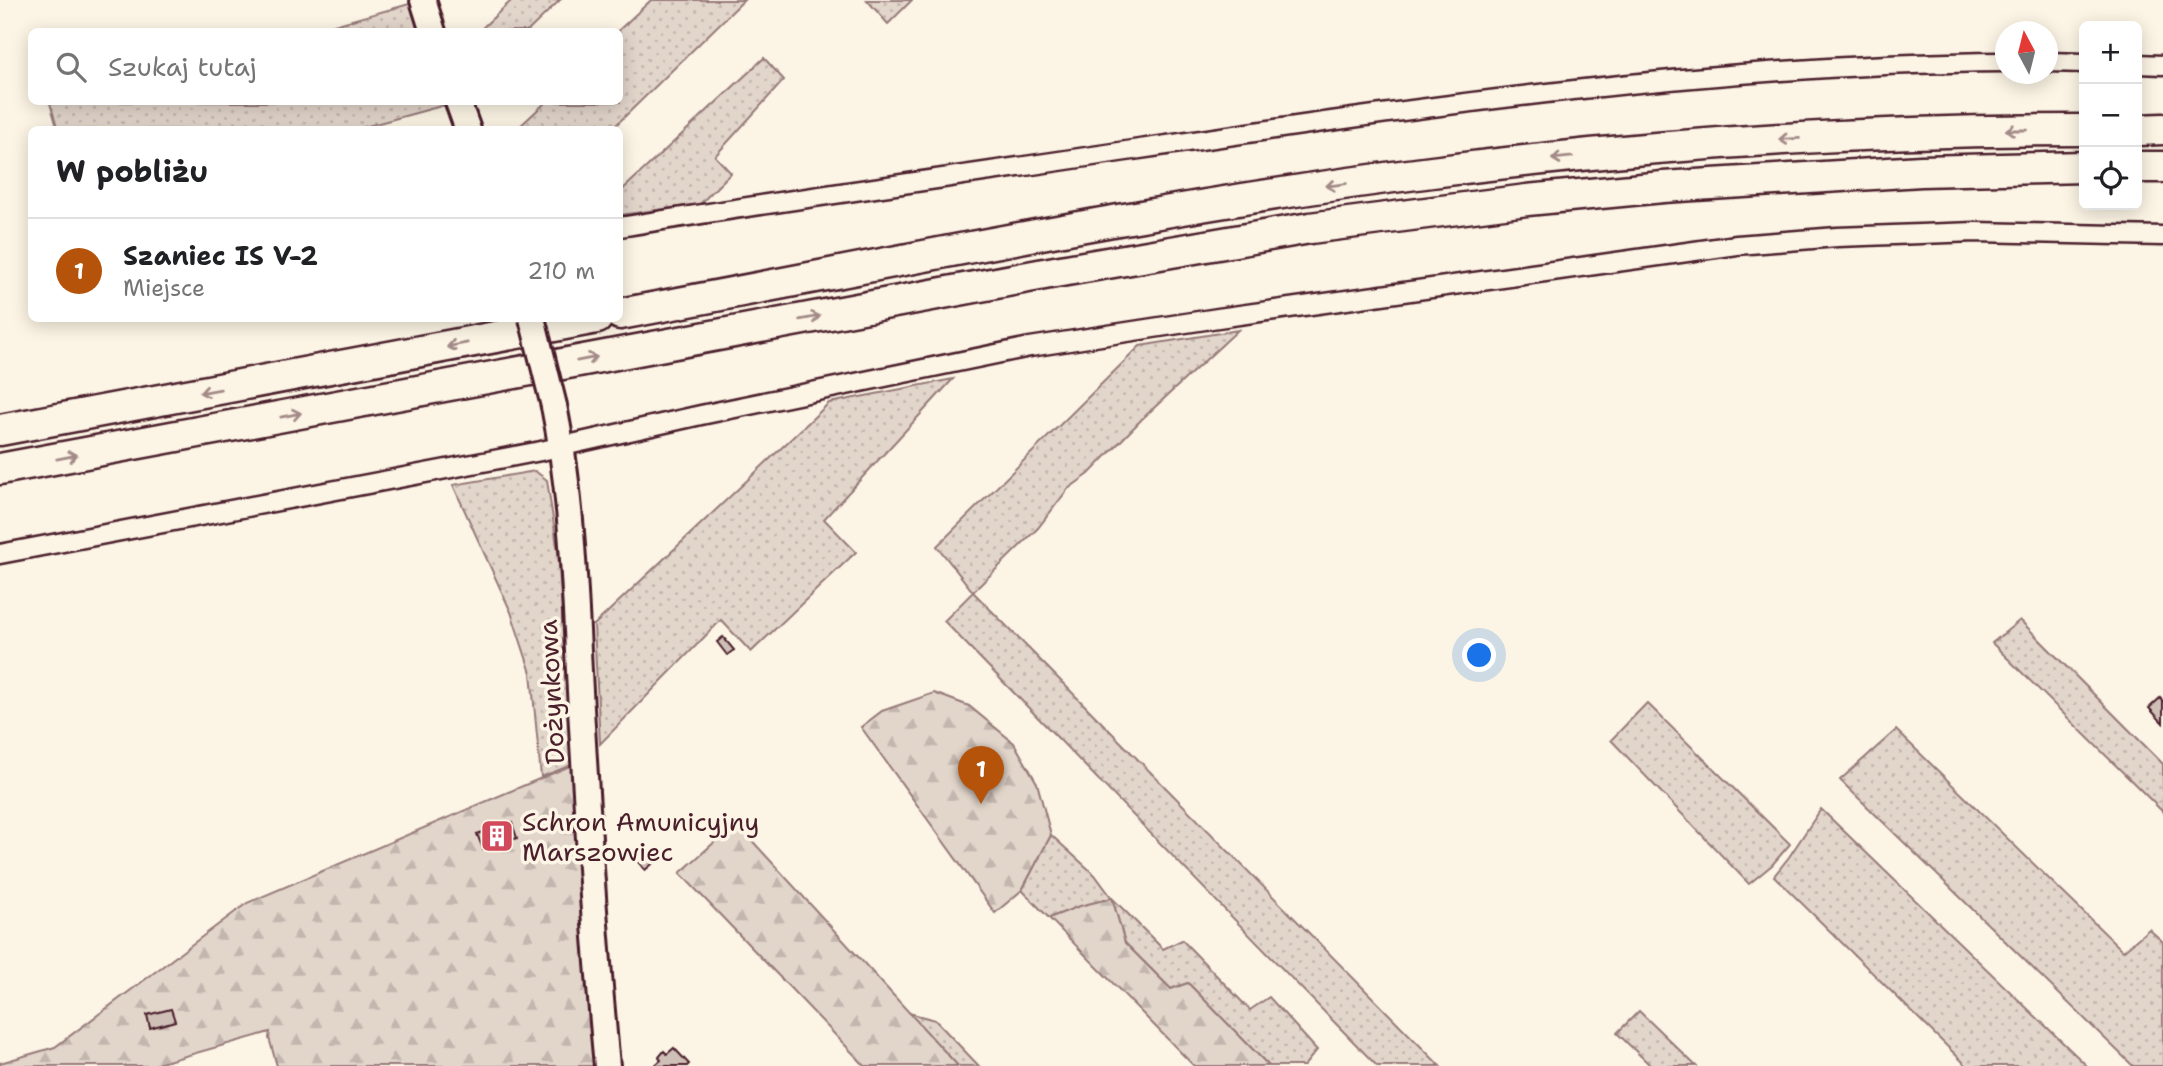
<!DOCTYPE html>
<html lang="pl">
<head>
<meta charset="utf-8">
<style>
  body { margin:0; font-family:"Shantell Sans",sans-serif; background:#f6f6f6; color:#202124 }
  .controls { position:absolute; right:21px; top:21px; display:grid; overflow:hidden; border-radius:10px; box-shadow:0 4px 18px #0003 }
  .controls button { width:63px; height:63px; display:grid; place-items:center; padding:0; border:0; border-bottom:2px solid #e0e0e0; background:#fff; color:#202124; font:35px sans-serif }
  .compass { position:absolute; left:1995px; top:21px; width:63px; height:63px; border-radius:50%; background:#fff; box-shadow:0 4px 18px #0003; rotate:353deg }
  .you { position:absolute; left:1480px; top:656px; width:24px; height:24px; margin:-18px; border:5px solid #fff; border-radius:50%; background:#1a73e8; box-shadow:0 0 0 10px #1a73e833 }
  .badge { display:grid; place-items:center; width:46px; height:46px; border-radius:50%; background:#b45309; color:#fff; font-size:23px; font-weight:700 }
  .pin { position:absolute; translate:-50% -58px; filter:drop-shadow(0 2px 4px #0008) }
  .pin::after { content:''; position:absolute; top:37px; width:24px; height:21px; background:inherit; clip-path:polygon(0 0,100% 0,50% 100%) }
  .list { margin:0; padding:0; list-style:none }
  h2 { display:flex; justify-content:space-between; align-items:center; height:91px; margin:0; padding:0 28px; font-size:30px }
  h2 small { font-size:23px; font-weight:400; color:#757577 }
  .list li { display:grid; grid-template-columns:46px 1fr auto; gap:21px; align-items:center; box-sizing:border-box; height:105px; padding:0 28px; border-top:2px solid #e0e0e0 }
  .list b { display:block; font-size:26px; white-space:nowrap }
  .list p { margin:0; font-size:23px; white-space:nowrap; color:#757577 }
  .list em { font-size:23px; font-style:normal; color:#757577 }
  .icon { flex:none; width:38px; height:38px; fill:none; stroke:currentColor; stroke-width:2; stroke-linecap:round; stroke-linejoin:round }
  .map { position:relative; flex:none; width:2163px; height:1066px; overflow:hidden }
  .search { position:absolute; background:#fff; box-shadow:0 4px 18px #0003; left:28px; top:28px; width:595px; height:77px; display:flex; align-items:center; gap:18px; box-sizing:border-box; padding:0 24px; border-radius:10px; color:#757577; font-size:26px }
  .panel { position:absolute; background:#fff; box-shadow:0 4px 18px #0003; left:28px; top:126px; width:595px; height:196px; border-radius:10px }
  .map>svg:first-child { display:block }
  .grass { fill:url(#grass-dots); stroke:#967a7a; stroke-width:2 }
  .forest { fill:url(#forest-firs); stroke:#967a7a; stroke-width:2 }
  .building { fill:#cfc0b7; stroke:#4a1f2b; stroke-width:2 }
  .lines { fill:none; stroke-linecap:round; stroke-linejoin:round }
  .street-casing { stroke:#4a1f2b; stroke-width:23 }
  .secondary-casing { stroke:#4a1f2b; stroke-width:30 }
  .highway-casing { stroke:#4a1f2b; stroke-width:35 }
  .street { stroke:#fcf5e5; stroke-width:18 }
  .secondary { stroke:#fcf5e5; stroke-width:24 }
  .highway { stroke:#fcf5e5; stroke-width:30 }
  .secondary-bridge-casing { stroke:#4a1f2b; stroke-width:30; stroke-linecap:butt }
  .secondary-bridge { stroke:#fcf5e5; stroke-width:24 }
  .oneway { stroke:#a38a88 }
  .labels { text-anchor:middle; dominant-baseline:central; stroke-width:7; stroke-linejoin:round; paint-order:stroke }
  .street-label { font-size:26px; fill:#4a1f2b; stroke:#fcf5e5 }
  .poi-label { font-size:26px; fill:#4a1f2b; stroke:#fcf5e5; text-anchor:start }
</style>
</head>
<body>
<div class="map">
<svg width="2163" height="1066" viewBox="0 0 2163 1066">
  <defs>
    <pattern id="grass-dots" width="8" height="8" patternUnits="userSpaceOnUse" patternTransform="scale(1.75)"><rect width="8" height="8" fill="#e2d5ca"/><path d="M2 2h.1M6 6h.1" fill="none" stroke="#c3b6ae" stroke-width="1.8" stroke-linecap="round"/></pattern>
    <pattern id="forest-firs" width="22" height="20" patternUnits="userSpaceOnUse" patternTransform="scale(1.75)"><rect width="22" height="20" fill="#e2d5ca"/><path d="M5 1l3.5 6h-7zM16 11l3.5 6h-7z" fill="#c3b6ae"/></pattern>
  </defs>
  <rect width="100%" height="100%" fill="#fcf5e5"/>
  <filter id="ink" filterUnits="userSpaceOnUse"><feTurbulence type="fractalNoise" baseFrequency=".0143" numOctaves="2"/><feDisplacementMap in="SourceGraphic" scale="14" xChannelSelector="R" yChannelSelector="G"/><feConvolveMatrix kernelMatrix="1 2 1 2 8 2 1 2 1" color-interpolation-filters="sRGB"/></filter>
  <g filter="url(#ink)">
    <path class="grass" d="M 512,0 L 560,0 L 528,31 L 479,31 Z
      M 651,0 L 744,0 L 612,129 L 517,129 L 546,102 L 620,102 L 618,31 Z
      M 867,0 L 912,0 L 888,24 Z
      M 413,3 L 422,32 L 309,32 Z
      M 764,58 L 784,80 L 715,156 L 731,173 L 700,204 L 620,215 L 620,192 Z
      M 57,102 L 444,102 L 445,105 L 357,129 L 58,130 L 50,103 Z
      M 1238,330 L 1142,419 L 1089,474 L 1068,489 L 1038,528 L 973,592 L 1440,1066 L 1377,1066 L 944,621 L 973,592 L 937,546 L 1140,346 Z
      M 953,379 L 824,519 L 856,552 L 751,652 L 721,620 L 600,744 L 594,625 L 829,403 Z
      M 535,471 L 547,480 L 558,552 L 572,765 L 541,777 L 531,673 L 511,612 L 453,485 Z
      M 2020,620 L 2163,764 L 2163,812 L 1992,643 Z
      M 1647,703 L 1790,844 L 1772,865 L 1749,884 L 1611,740 Z
      M 1896,730 L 2123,951 L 2149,929 L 2163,942 L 2163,1066 L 2133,1066 L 1840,780 Z
      M 1821,809 L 2087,1066 L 1967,1066 L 1774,876 L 1789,857 Z
      M 1051,835 L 1095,875 L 1112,898 L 1163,949 L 1182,940 L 1250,1010 L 1269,997 L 1317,1050 L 1304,1066 L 1269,1066 L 1188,983 L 1171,989 L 1125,943 L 1112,898 L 1081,906 L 1049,918 L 1022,890 Z
      M 1639,1011 L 1696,1066 L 1651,1066 L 1617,1033 Z
      M 909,1013 L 935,1020 L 979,1066 L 958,1066 Z"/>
    <path class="forest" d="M 934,693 L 969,706 L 1014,743 L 1037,783 L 1051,835 L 1022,890 L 995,913 L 861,727 L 882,711 Z
      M 572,765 L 594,1066 L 277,1066 L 269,1038 L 270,1032 L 150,1066 L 0,1066 L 0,1063 L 55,1047 L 247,903 Z
      M 736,823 L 958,1066 L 865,1066 L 680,873 Z
      M 1112,898 L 1125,943 L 1171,989 L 1188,983 L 1269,1066 L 1194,1066 L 1049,918 L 1080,906 Z"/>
    <path class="building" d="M 723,637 L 734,650 L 727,655 L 717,642 Z
      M 2160,698 L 2163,701 L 2163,723 L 2149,708 Z
      M 512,823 L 517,838 L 483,849 L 477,834 Z
      M 643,846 L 656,861 L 645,870 L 632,855 Z
      M 171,1009 L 175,1021 L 150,1028 L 147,1015 Z
      M 674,1048 L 689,1064 L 687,1066 L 654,1066 L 661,1060 L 659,1057 L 664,1051 L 667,1054 Z"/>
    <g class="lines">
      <defs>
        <path id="street" d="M 2048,62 L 2084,63
          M 2137,64 L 2163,65
          M 620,227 C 790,199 962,176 1133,150 C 1420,107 1715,64 2006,62
          M 0,554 L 541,451 L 701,415 L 1030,347 L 1218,318 L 1737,245 L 1837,237 L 1976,232 L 2163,236"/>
        <path id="secondary" d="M 423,0 L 433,32
          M 458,102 L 468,130
          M 554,406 C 573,499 575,596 580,691 C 587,816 595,941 607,1066"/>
        <path id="highway" d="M 2137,130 L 2163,129
          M 2137,167 L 2163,167
          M 620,314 C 890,264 1159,206 1432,172 C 1648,144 1867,130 2084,130
          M 0,430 L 597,318
          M 0,469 L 1055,272 L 1310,228 L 1527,200 L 1663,187 L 1921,171 L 2084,167"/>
      </defs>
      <use href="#street" class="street-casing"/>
      <use href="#secondary" class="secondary-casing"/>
      <use href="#highway" class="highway-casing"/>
      <use href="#street" class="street"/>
      <use href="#secondary" class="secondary"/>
      <use href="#highway" class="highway"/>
      <defs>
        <path id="secondary-bridge" d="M 532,318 L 554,406"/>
      </defs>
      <use href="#secondary-bridge" class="secondary-bridge-casing"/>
      <use href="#secondary-bridge" class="secondary-bridge"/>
    </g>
    <defs><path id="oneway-shaft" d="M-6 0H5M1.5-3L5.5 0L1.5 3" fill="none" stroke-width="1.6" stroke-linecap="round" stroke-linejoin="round" transform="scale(1.75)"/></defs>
    <g class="oneway">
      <use href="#oneway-shaft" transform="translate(2016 130) rotate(180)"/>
      <use href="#oneway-shaft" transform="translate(1789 139) rotate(177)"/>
      <use href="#oneway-shaft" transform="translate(1562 158) rotate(174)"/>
      <use href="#oneway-shaft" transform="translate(1336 185) rotate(172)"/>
      <use href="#oneway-shaft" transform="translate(810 318) rotate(-10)"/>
      <use href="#oneway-shaft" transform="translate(457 345) rotate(169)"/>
      <use href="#oneway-shaft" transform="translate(587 359) rotate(-11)"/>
      <use href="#oneway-shaft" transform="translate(210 391) rotate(170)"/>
      <use href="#oneway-shaft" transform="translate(291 415) rotate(-11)"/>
      <use href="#oneway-shaft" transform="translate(67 457) rotate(-11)"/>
    </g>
  </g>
  <defs>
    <symbol id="building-square" viewBox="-11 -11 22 22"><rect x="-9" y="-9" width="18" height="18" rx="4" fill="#d1495b" stroke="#fcf5e5"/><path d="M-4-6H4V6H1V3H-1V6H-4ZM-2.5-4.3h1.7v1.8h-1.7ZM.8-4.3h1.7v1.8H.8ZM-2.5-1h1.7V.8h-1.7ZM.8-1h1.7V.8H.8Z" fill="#fff"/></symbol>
  </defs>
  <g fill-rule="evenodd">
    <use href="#building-square" x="478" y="817" width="38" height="38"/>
  </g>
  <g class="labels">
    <g class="street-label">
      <text transform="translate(551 692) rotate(-93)">Dożynkowa</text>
    </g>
    <g class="poi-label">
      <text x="522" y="821">Schron Amunicyjny<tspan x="522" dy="30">Marszowiec</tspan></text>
    </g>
  </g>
</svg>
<div class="controls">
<button>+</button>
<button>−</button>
<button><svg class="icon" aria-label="locate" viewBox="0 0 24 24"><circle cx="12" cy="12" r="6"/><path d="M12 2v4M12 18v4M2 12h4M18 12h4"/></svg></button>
</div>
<svg class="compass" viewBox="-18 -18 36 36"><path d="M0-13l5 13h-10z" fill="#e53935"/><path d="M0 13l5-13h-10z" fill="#757577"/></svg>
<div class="you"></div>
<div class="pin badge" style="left:981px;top:804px">1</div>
<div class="search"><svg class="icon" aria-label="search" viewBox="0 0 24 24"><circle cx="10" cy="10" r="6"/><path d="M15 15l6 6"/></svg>Szukaj tutaj</div>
<section class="panel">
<h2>W pobliżu<small></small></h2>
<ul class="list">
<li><span class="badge">1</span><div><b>Szaniec IS V-2</b><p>Miejsce</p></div><em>210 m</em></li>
</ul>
</section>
</div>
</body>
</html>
